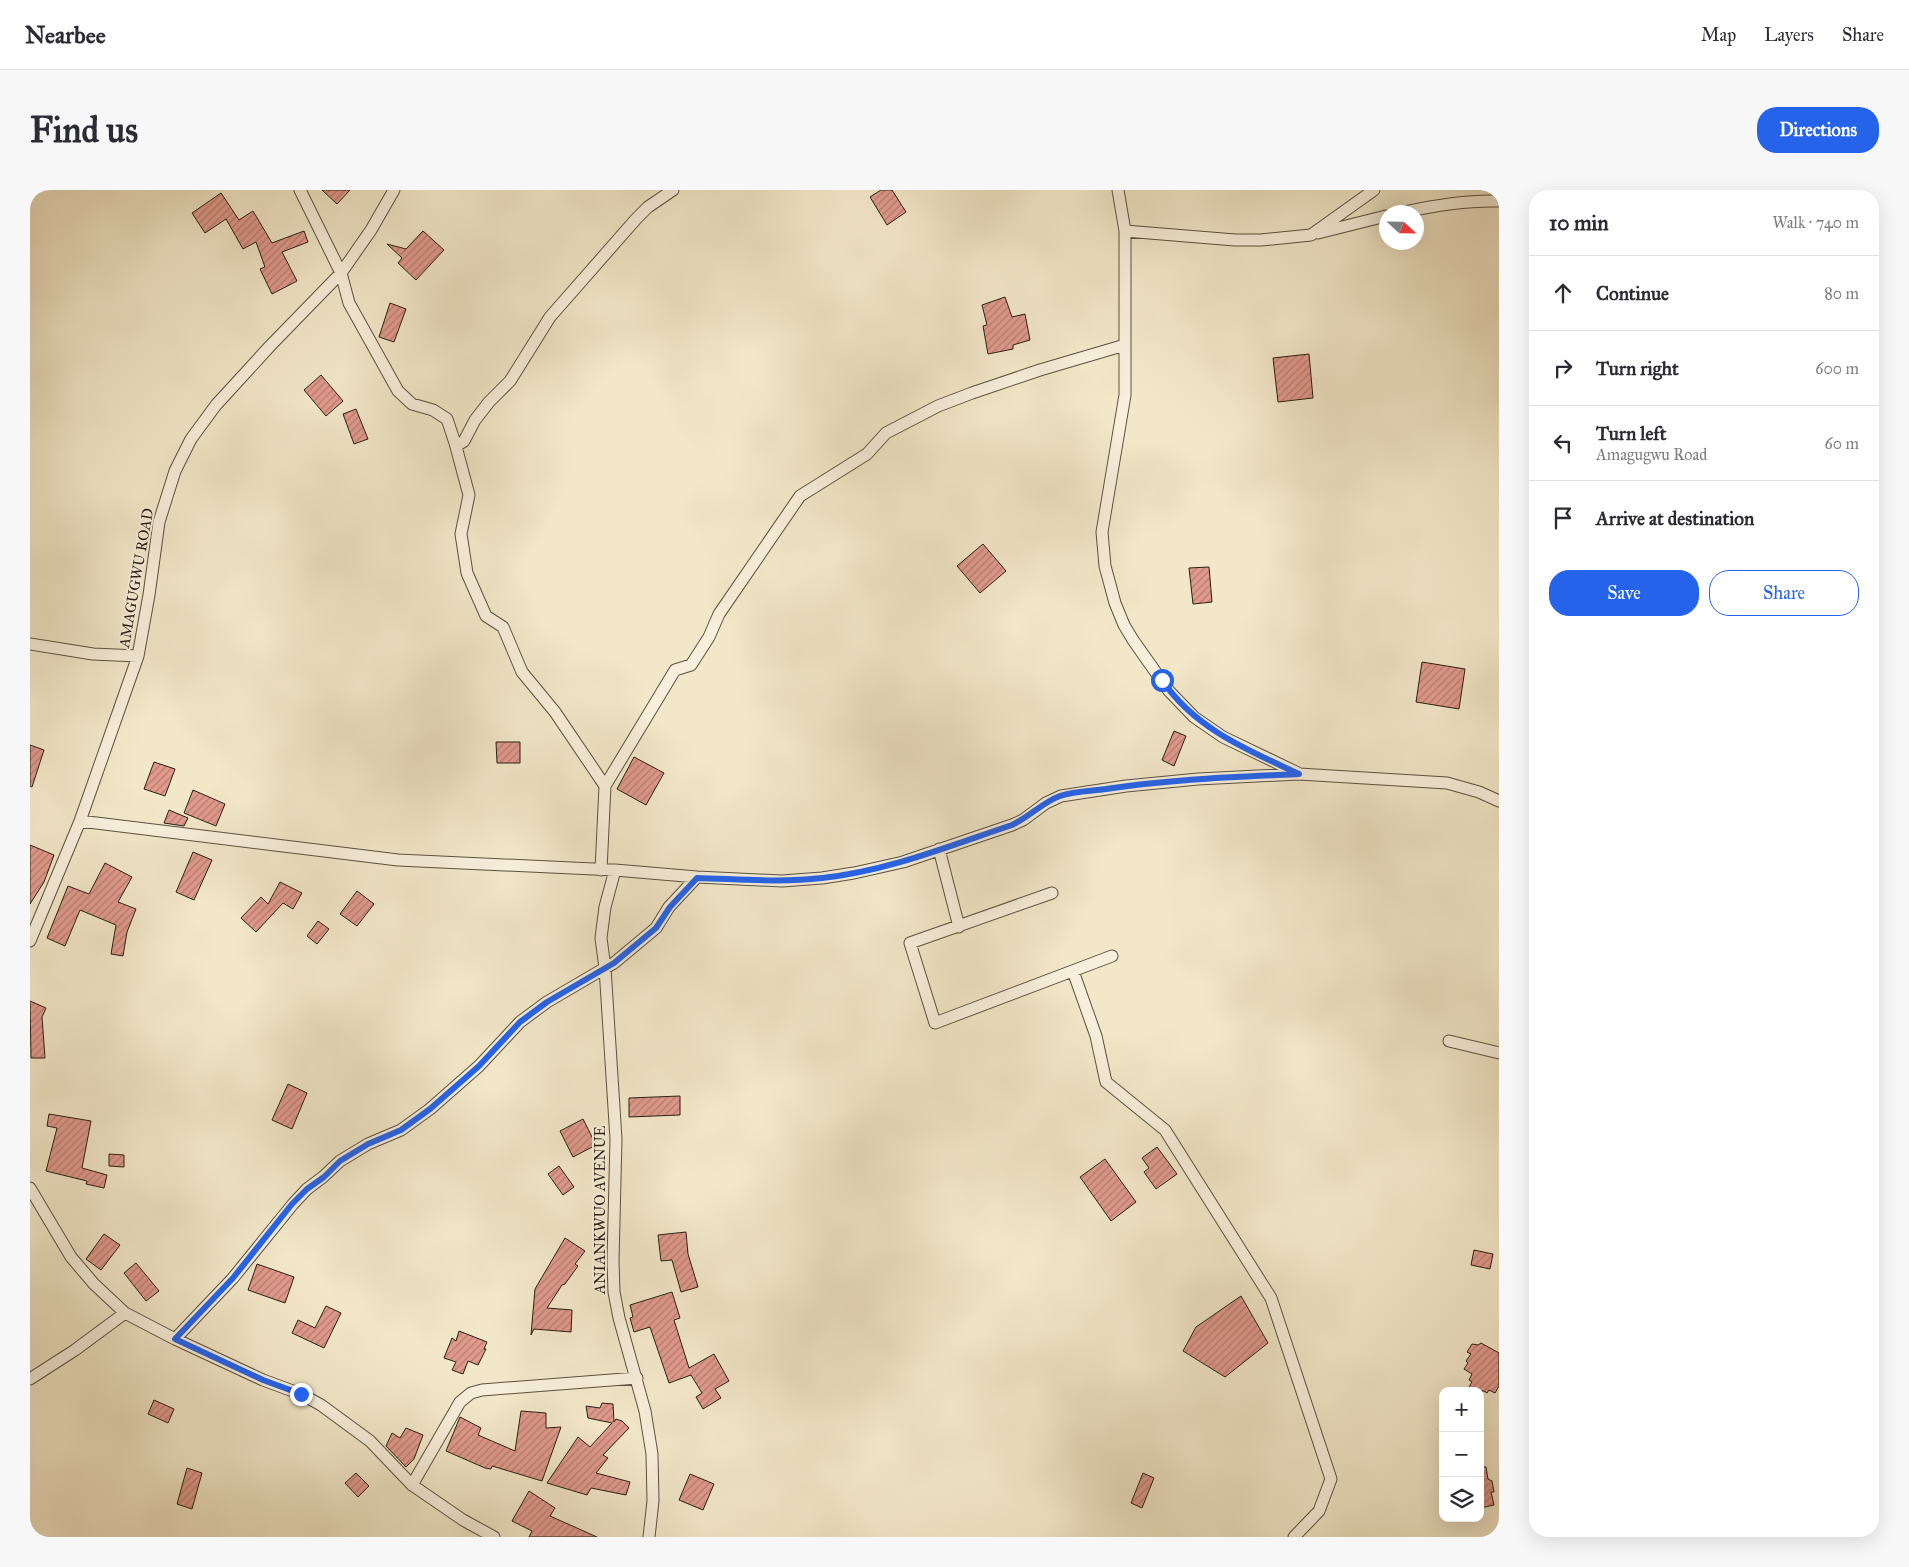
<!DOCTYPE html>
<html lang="en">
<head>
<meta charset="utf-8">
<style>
  body { margin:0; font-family:"IM FELL Great Primer",serif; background:#f7f7f7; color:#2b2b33 }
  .controls { position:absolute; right:15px; bottom:15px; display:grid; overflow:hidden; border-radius:10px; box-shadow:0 5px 20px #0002 }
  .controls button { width:45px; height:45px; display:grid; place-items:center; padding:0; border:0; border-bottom:1px solid #e1e1e2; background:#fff; color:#2b2b33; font:25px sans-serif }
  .compass { position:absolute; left:1349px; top:15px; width:45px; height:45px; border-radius:50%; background:#fff; box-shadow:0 5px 20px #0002; rotate:112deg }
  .stop { position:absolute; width:15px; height:15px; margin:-11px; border:4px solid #2563eb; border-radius:50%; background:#fff }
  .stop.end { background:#2563eb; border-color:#fff; box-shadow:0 1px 5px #0008 }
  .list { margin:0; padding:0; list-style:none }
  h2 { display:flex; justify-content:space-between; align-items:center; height:65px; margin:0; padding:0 20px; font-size:21px }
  h2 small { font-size:16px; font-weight:400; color:#7c7c81 }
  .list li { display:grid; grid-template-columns:32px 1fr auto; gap:15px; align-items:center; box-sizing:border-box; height:75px; padding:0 20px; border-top:1px solid #e1e1e2 }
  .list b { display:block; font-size:19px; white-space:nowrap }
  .list p { margin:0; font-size:16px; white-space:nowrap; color:#7c7c81 }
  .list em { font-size:16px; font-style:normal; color:#7c7c81 }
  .actions { display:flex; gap:10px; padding:15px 20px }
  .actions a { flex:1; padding:11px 0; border:1px solid #2563eb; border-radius:20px; text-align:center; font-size:18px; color:#2563eb }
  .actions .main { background:#2563eb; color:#fff }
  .icon { flex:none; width:28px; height:28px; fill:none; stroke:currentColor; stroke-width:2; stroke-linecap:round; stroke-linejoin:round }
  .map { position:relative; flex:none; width:1469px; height:1347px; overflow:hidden; border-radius:20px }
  header { display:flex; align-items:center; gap:30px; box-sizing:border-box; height:70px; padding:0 25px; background:#fff; border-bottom:1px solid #e1e1e2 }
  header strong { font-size:24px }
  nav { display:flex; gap:28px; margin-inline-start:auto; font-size:18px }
  .intro { display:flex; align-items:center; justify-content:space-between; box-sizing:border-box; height:120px; padding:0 30px }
  h1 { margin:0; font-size:35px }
  .button { padding:12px 22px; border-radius:20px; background:#2563eb; color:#fff; font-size:18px; font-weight:700 }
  main { display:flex; gap:30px; padding:0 30px }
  aside { flex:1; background:#fff; border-radius:20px; box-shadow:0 5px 20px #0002 }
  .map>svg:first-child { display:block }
  .building { fill:url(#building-hatch); stroke:#281f13 }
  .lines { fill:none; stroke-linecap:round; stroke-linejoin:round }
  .minor-casing { stroke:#5a5140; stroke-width:13 }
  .minor { stroke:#f7efdb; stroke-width:11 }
  .route { stroke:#2563eb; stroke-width:6 }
  .labels { text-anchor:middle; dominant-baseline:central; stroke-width:4; stroke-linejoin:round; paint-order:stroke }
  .street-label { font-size:15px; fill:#281f13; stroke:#f7efdb }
</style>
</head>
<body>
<header>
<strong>Nearbee</strong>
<nav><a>Map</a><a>Layers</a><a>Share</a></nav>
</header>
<div class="intro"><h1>Find us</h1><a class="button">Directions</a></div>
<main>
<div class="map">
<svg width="1469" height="1347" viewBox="0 0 1469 1347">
  <defs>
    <pattern id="building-hatch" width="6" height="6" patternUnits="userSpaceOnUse" patternTransform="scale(1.25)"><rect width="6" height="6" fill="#e19a8c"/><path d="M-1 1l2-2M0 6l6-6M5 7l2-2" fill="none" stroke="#b67d71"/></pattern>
  </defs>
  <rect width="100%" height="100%" fill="#f2e7c8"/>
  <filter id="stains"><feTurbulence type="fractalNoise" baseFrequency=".004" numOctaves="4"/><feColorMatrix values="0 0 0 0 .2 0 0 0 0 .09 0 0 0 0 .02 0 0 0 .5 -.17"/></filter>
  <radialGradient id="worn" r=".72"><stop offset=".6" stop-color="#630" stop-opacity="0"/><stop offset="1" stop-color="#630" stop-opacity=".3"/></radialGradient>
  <path class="building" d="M 292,0 L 320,0 L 307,14 Z
    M 851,0 L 862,0 L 876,22 L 857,35 L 840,7 Z
    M 191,3 L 209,30 L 223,21 L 242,53 L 274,41 L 278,52 L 252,62 L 267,91 L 242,104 L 230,79 L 235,77 L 226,52 L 213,59 L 196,29 L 175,43 L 162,23 Z
    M 393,41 L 414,60 L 386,90 L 368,73 L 372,68 L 357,54 L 376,59 Z
    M 975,107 L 982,127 L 995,124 L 1000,150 L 983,155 L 983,159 L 958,164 L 953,136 L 957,135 L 952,115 Z
    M 360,113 L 376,119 L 364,152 L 349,147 Z
    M 1279,164 L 1283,208 L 1248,212 L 1243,168 Z
    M 291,185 L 313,211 L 296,226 L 274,200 Z
    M 326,219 L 338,249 L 324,254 L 313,224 Z
    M 953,354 L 976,381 L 950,403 L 927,376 Z
    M 1179,377 L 1182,412 L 1163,414 L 1159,378 Z
    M 1392,472 L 1435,479 L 1429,519 L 1386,512 Z
    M 1144,541 L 1156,546 L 1144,576 L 1132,570 Z
    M 466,552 L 490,552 L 490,573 L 467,573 Z
    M 0,555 L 14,560 L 2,597 L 0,596 Z
    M 604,567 L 634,583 L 616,615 L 587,599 Z
    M 124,572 L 145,579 L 135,606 L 114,599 Z
    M 163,600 L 195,614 L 186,636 L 154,623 Z
    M 139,620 L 158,628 L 154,636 L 134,633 Z
    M 0,655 L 24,665 L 14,692 L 0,714 Z
    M 163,662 L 182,670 L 164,710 L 146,702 Z
    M 75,673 L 102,687 L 88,712 L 106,719 L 97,742 L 93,766 L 81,764 L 86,735 L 50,720 L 35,756 L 17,748 L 38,696 L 59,704 Z
    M 250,692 L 272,703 L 263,719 L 253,713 L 226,742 L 211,728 L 231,707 L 238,714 Z
    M 327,701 L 344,714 L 327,736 L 310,724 Z
    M 288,731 L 299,739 L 287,754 L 277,746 Z
    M 0,811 L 16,818 L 12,827 L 15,868 L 1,868 Z
    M 258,894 L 277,903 L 262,939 L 242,930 Z
    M 650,906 L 650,925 L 599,927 L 599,908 Z
    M 19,924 L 61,931 L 52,978 L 77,985 L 74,998 L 56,994 L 57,991 L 16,981 L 27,938 L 17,936 Z
    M 553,929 L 566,955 L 543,967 L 530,941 Z
    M 1127,957 L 1147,984 L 1126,999 L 1114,982 L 1119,978 L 1112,968 Z
    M 79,964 L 94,965 L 94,977 L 79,976 Z
    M 1075,969 L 1106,1012 L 1081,1031 L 1050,987 Z
    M 529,976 L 544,997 L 533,1005 L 518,984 Z
    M 656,1042 L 658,1064 L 668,1097 L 651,1102 L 642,1070 L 631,1071 L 628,1045 Z
    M 74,1044 L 90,1055 L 71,1080 L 56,1069 Z
    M 535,1048 L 555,1061 L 545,1074 L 548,1076 L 535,1094 L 532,1095 L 517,1118 L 542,1120 L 541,1142 L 504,1139 L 501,1145 L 505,1099 Z
    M 1444,1060 L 1463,1064 L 1460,1079 L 1441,1075 Z
    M 106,1073 L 129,1101 L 116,1111 L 94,1083 Z
    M 227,1074 L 264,1087 L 255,1113 L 218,1100 Z
    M 642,1102 L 650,1128 L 644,1130 L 659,1178 L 684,1164 L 699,1191 L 685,1199 L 691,1208 L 673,1219 L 666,1207 L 672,1203 L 661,1185 L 639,1193 L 620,1137 L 604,1142 L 600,1128 L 603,1127 L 600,1115 Z
    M 1211,1106 L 1238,1153 L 1195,1187 L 1153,1161 L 1166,1137 Z
    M 296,1116 L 311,1123 L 294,1158 L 262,1143 L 268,1130 L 285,1138 Z
    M 429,1141 L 457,1152 L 454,1159 L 456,1159 L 448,1175 L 438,1171 L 433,1184 L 422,1180 L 426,1172 L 414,1168 L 422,1148 L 426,1151 Z
    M 1451,1153 L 1469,1163 L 1469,1196 L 1465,1203 L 1459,1200 L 1457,1203 L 1454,1201 L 1446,1201 L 1439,1197 L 1442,1192 L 1439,1190 L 1442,1184 L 1434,1179 L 1438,1173 L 1436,1171 L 1441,1164 L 1437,1162 L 1442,1154 L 1448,1155 Z
    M 124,1210 L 144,1219 L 138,1233 L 118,1224 Z
    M 572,1213 L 583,1214 L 584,1232 L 586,1229 L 592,1231 L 599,1238 L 573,1265 L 578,1268 L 566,1283 L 600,1292 L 596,1305 L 561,1298 L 557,1305 L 517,1293 L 548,1247 L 560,1257 L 582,1233 L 558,1228 L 556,1216 L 570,1218 Z
    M 491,1221 L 516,1223 L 516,1238 L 531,1237 L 512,1291 L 462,1276 L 461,1279 L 455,1278 L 416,1261 L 430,1227 L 451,1238 L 448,1245 L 485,1261 Z
    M 376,1238 L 393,1245 L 384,1269 L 376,1277 L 356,1256 L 362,1243 L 370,1248 Z
    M 1450,1277 L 1456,1277 L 1458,1289 L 1462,1291 L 1464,1302 L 1461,1302 L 1464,1315 L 1450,1318 Z
    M 157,1278 L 172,1283 L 162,1319 L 147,1314 Z
    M 326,1283 L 339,1296 L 328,1307 L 315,1293 Z
    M 1113,1283 L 1124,1288 L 1112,1318 L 1101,1313 Z
    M 660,1284 L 684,1294 L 673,1320 L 649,1310 Z
    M 499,1301 L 525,1318 L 520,1326 L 567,1347 L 499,1347 L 502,1341 L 482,1331 Z"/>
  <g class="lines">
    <defs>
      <path id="minor" d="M 270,0 L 311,83 L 319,113 L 368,201 L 382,214 L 403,220 L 417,229 L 425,253 L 428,255 L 434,251 L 445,230 L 459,212 L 480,191 L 520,127 L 606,29 L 618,17 L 643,0
        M 1088,0 L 1095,41 L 1095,205 L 1072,342 L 1075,376 L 1085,413 L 1094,435 L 1103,450 L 1139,501 L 1164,527 L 1193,547 L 1268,583
        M 1374,22 C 1406,15 1436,10 1469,11
        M 1095,41 L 1205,50 L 1231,50 L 1281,45 L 1344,0
        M 1288,43 L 1356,26
        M 425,253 L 439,305 L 431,344 L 437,383 L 456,426 L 473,437 L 492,482 L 525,522 L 575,596 L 571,680
        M 0,454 L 63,464 L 108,466
        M 575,596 L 645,480 L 661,475 L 679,447 L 689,424 L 770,306 L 837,264 L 856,243 L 908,216 L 942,203 L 1010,180 L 1095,155
        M 50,631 L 368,670 L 585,680 L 667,687 L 752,691 L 792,688 L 824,683 L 873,672 L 982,635 L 993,630 L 1016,613 L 1031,606 L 1096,596 L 1168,589 L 1269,584 L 1417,593 L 1449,602 L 1469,611
        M 909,659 L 929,737
        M 1022,703 L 880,753 L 905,833 L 1082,766
        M 0,751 L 50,631 L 108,466 L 119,405 L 129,332 L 145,281 L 161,249 L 186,215 L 240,156 L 311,83 L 341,40 L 364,0
        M 1043,781 L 1066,846 L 1076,892 L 1135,940 L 1241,1108 L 1301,1289 L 1289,1321 L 1264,1347
        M 1419,851 L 1469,863
        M 0,998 L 41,1067 L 64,1094 L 95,1123 L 145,1149 L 233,1190 L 271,1204 L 291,1215 L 340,1251 L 382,1295 L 433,1330 L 464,1347
        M 145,1149 L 203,1088 L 263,1014 L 277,999 L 293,987 L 310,971 L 338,954 L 371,940 L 400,919 L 449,876 L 490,832 L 517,812 L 575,778 L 571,748 L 575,717 L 585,680
        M 0,1189 L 45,1160 L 95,1123
        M 382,1295 L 430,1212 L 441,1203 L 452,1200 L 607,1188
        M 619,1347 L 623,1311 L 622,1264 L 615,1221 L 589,1128 L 584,1102 L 583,1071 L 586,949 L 575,778 L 584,773 L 626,738 L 639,717 L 667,687"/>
    </defs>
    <use href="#minor" class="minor-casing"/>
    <use href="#minor" class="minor"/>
  </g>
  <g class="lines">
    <path class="route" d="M 271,1204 L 233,1190 L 145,1149 L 203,1088 L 262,1014 L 277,999 L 294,987 L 310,971 L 338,954 L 371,940 L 400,919 L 449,876 L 490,832 L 517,812 L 584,773 L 626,738 L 640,717 L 667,688 C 708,689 750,693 792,688 C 858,681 919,656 982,635 C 999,627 1013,612 1030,606 C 1044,601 1061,601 1076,599 C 1140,589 1205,587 1269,584 C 1218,560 1165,539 1132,490"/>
  </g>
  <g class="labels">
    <g class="street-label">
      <text transform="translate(106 388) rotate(-80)">AMAGUGWU ROAD</text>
      <text transform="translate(570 1020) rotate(-90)">ANIANKWUO AVENUE</text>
    </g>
  </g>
  <rect width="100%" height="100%" filter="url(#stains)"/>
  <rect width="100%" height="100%" fill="url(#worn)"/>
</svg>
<div class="controls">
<button>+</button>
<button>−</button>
<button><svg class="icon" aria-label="layers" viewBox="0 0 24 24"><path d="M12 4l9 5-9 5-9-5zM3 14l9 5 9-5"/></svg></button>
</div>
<svg class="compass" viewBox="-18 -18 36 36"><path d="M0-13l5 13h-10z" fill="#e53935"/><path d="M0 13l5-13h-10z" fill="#7c7c81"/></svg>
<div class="stop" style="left:1132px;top:490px"></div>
<div class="stop end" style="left:271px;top:1204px"></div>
</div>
<aside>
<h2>10 min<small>Walk · 740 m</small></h2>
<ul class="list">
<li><svg class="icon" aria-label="ahead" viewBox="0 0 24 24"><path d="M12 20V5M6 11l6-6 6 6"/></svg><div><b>Continue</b></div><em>80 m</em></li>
<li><svg class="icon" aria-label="right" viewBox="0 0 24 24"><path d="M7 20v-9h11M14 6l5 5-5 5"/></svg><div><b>Turn right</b></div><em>600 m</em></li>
<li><svg class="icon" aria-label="left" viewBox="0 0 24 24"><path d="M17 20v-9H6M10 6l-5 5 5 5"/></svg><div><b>Turn left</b><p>Amagugwu Road</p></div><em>60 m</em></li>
<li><svg class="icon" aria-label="arrive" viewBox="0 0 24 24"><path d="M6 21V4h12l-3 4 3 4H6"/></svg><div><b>Arrive at destination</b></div></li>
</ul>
<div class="actions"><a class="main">Save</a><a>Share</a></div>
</aside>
</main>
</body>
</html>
